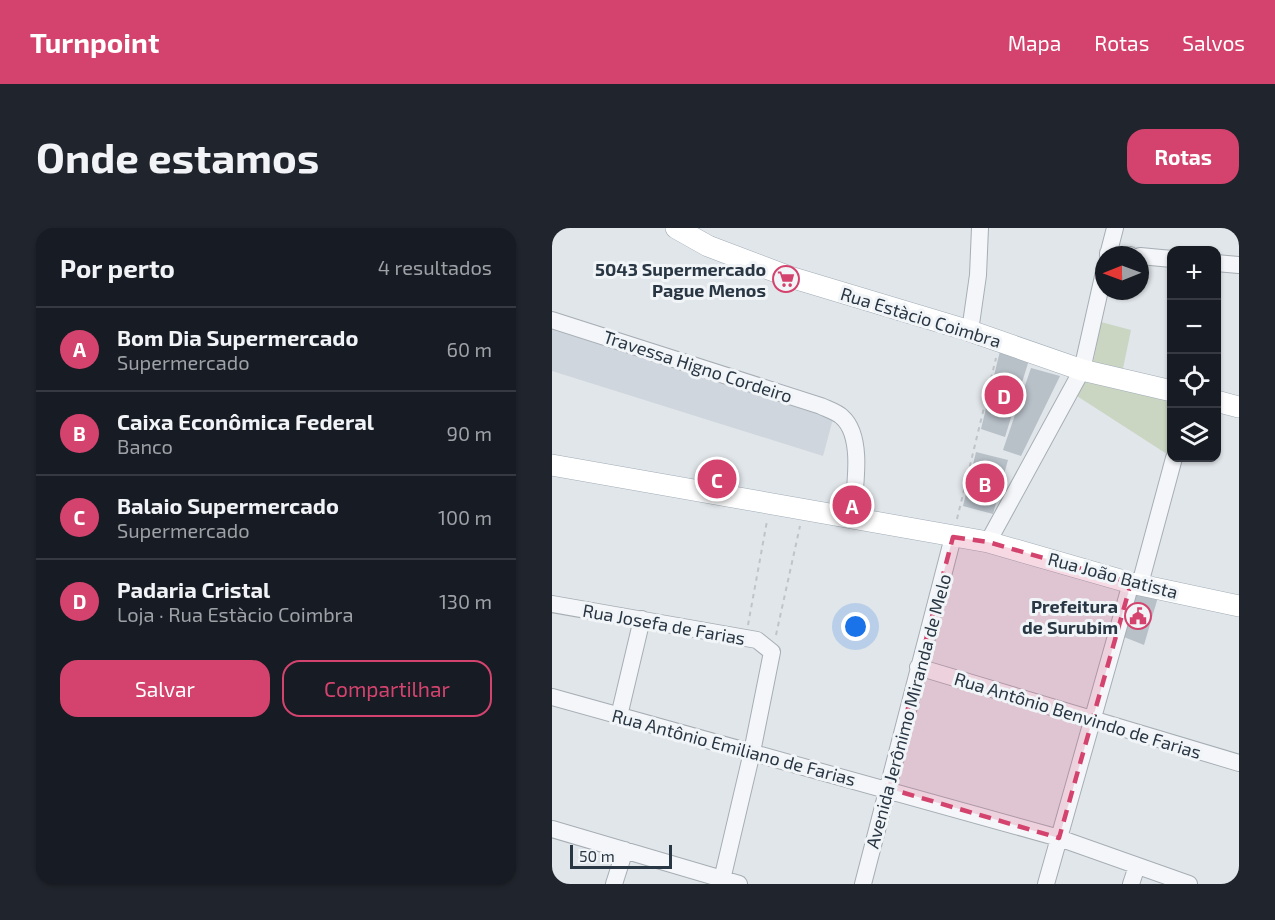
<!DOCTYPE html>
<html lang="pt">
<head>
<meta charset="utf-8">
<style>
  body { margin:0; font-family:"Exo 2",sans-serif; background:#20242c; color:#f1f3f6 }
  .controls { position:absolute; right:18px; top:18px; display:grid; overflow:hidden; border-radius:12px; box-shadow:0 2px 4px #0004 }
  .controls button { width:54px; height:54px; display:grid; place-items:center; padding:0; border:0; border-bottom:2px solid #363941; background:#171b24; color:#f1f3f6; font:30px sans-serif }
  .compass { position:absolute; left:543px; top:18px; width:54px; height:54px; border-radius:50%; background:#171b24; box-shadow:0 2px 4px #0004; rotate:269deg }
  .scale { position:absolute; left:18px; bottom:15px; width:102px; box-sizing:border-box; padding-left:6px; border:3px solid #293643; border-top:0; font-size:16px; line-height:21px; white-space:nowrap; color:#293643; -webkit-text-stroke:4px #f1f5f8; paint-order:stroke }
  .you { position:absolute; left:304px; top:399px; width:21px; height:21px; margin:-15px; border:4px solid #fff; border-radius:50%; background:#1a73e8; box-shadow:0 0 0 9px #1a73e833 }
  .badge { display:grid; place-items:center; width:39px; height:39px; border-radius:50%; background:#d3436d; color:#fff; font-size:20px; font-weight:700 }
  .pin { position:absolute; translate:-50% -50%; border:3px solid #fff; box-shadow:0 2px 6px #0006 }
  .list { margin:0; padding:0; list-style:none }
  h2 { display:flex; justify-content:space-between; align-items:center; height:78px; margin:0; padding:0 24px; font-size:26px }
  h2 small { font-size:20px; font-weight:400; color:#9ea1a6 }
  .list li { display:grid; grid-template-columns:39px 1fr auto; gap:18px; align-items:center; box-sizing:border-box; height:84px; padding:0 24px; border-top:2px solid #363941 }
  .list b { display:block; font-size:22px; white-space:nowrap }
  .list p { margin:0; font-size:20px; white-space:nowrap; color:#9ea1a6 }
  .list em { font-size:20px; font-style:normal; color:#9ea1a6 }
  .actions { display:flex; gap:12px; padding:18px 24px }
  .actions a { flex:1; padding:14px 0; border:2px solid #d3436d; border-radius:18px; text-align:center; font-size:21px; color:#d3436d }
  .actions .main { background:#d3436d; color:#fff }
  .icon { flex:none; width:33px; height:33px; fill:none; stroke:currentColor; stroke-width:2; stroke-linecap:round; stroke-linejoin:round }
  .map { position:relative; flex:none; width:687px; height:656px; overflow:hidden; border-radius:18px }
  header { display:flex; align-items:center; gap:36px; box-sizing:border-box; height:84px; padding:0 30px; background:#d3436d; color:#fff }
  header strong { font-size:28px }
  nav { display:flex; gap:33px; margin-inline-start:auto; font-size:21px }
  .intro { display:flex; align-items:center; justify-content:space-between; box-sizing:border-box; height:144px; padding:0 36px }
  h1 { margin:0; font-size:42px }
  .button { padding:15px 27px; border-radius:18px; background:#d3436d; color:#fff; font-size:21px; font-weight:700 }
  main { display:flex; gap:36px; padding:0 36px }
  aside { flex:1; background:#171b24; border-radius:18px; box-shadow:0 2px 4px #0004 }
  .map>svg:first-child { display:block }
  .built { fill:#cfd6dd }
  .green { fill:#cad5c2 }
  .building { fill:#b8c0c8 }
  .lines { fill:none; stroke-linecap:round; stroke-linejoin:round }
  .minor-casing { stroke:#a6aeb5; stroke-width:18 }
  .major-casing { stroke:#a0acb7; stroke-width:22 }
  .path { stroke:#bfc4ca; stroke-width:2; stroke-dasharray:4.5 4.5; stroke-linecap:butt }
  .minor { stroke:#f4f6f9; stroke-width:16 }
  .major { stroke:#fff; stroke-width:21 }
  .marked { fill:#d3436d; fill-opacity:0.2; stroke:#d3436d; stroke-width:4.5; stroke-dasharray:12 8; stroke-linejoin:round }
  .labels { text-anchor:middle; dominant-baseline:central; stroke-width:6; stroke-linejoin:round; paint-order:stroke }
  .poi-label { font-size:18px; font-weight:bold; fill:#293643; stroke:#f1f5f8; text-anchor:end }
  .street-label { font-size:18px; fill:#293643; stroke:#f1f5f8 }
</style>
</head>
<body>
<header>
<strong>Turnpoint</strong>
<nav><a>Mapa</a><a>Rotas</a><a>Salvos</a></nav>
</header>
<div class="intro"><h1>Onde estamos</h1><a class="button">Rotas</a></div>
<main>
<aside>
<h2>Por perto<small>4 resultados</small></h2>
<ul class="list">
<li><span class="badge">A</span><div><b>Bom Dia Supermercado</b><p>Supermercado</p></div><em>60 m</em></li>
<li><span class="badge">B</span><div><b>Caixa Econômica Federal</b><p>Banco</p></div><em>90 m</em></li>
<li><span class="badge">C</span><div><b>Balaio Supermercado</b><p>Supermercado</p></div><em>100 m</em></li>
<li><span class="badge">D</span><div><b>Padaria Cristal</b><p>Loja · Rua Estàcio Coimbra</p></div><em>130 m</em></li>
</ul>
<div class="actions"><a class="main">Salvar</a><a>Compartilhar</a></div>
</aside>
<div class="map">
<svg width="687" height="656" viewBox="0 0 687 656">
  <rect width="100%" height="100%" fill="#e1e6ea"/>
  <path class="built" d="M 0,101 L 281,191 L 271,228 L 0,143 Z"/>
  <path class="green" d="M 549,94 L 579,102 L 570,145 L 541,136 Z
    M 531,144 L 619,168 L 618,228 L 525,168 Z"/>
  <path class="building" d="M 448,123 L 477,132 L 453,209 L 429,201 Z
    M 479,140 L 508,148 L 469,228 L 451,222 Z
    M 424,224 L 456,232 L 441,286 L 411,278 Z
    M 580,359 L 606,369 L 592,417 L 567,407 Z"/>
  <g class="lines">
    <defs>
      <path id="minor" d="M 556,25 L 578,27
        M 556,27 L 563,0
        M 588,28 L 620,31
        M 664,35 L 687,37
        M 0,92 L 269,178 C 275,181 285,184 290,189 C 313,209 302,264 300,291
        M 418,103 L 426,47 L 428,0
        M 436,314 L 530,142 L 552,44
        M 588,356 L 622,230
        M 0,376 L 205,412 L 220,424 L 200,524 L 169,656
        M 366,439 L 687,535
        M 0,469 L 507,610 L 637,656
        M 67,488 L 90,391
        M 0,601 L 187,656
        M 62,656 L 73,622
        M 311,656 L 401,309
        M 494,656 L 579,355
        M 579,656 L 585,638"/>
      <path id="major" d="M 124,0 L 156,18 L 238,49 L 418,103 L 530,142 L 620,163
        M 664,173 L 687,179
        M 0,237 L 436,314 L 579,355 L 687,378"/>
    </defs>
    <use href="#minor" class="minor-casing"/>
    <use href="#major" class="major-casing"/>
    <path class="path" d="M 405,291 L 444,130
      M 196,397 L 215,293
      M 224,407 L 248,298"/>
    <use href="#minor" class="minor"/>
    <use href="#major" class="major"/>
  </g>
  <path class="marked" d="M 401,309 L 436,314 L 579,355 L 507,610 L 335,560 Z"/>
  <defs>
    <symbol id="supermarket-ring" viewBox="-11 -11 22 22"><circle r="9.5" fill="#f1f5f8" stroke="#d3436d" stroke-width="1.5"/><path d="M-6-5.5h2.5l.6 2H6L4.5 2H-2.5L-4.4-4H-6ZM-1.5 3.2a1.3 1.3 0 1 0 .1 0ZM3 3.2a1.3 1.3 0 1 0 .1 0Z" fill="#d3436d"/></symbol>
    <symbol id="civic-ring" viewBox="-11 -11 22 22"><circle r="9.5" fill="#f1f5f8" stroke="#d3436d" stroke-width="1.5"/><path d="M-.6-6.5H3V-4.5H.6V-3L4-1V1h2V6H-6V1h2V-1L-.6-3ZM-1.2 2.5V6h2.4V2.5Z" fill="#d3436d"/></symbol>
  </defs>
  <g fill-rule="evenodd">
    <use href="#supermarket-ring" x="219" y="36" width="30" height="30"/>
    <use href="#civic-ring" x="571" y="373" width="30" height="30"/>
  </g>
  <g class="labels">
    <g class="poi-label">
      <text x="214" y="41">5043 Supermercado<tspan x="214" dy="21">Pague Menos</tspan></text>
      <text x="566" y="378">Prefeitura<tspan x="566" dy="21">de Surubim</tspan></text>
    </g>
    <g class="street-label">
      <text transform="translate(369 89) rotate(17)">Rua Estàcio Coimbra</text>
      <text transform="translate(146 138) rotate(18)">Travessa Higno Cordeiro</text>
      <text transform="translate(561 347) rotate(15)">Rua João Batista</text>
      <text transform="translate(112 396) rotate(10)">Rua Josefa de Farias</text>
      <text transform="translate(356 483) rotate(-75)">Avenida Jerônimo Miranda de Melo</text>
      <text transform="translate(526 487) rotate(17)">Rua Antônio Benvindo de Farias</text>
      <text transform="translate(182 519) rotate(15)">Rua Antônio Emiliano de Farias</text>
    </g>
  </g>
</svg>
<div class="controls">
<button>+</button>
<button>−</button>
<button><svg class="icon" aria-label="locate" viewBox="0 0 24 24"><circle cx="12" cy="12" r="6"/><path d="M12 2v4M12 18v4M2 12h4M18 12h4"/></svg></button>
<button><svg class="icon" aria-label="layers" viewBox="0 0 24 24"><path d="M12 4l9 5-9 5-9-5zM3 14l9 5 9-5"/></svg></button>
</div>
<svg class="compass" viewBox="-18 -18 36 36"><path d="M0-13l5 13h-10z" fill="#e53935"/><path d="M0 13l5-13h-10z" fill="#9ea1a6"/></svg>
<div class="scale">50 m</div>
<div class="you"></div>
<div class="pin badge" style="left:300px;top:277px">A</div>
<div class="pin badge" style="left:433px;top:255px">B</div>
<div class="pin badge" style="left:165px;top:251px">C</div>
<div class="pin badge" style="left:452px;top:167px">D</div>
</div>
</main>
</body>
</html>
